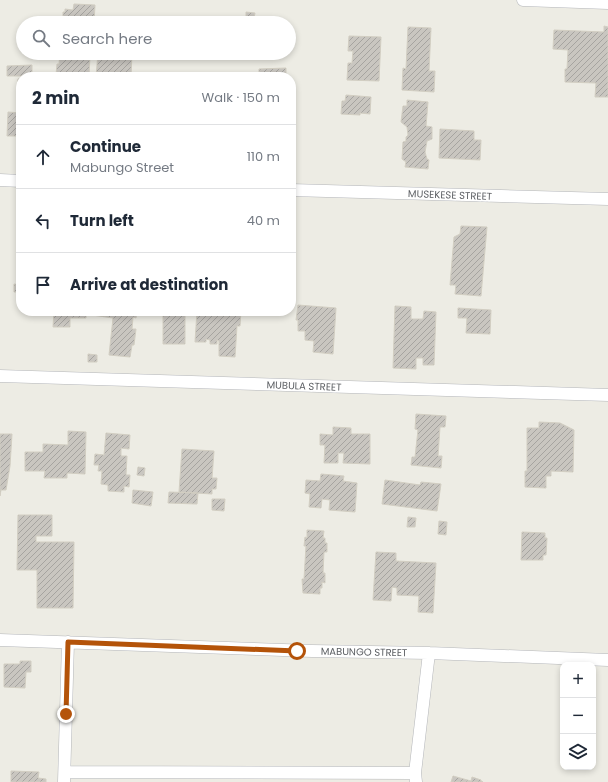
<!DOCTYPE html>
<html lang="en">
<head>
<meta charset="utf-8">
<style>
  body { margin:0; font-family:Poppins,sans-serif; background:#f2f2f3; color:#1f2937 }
  .controls { position:absolute; right:12px; bottom:12px; display:grid; overflow:hidden; border-radius:8px; box-shadow:0 2px 6px #0003 }
  .controls button { width:36px; height:36px; display:grid; place-items:center; padding:0; border:0; border-bottom:1px solid #e0e1e3; background:#fff; color:#1f2937; font:20px sans-serif }
  .stop { position:absolute; width:12px; height:12px; margin:-9px; border:3px solid #b45309; border-radius:50%; background:#fff }
  .stop.end { background:#b45309; border-color:#fff; box-shadow:0 1px 4px #0008 }
  .list { margin:0; padding:0; list-style:none }
  h2 { display:flex; justify-content:space-between; align-items:center; height:52px; margin:0; padding:0 16px; font-size:17px }
  h2 small { font-size:13px; font-weight:400; color:#747a83 }
  .list li { display:grid; grid-template-columns:26px 1fr auto; gap:12px; align-items:center; box-sizing:border-box; height:64px; padding:0 16px; border-top:1px solid #e0e1e3 }
  .list b { display:block; font-size:15px; white-space:nowrap }
  .list p { margin:0; font-size:13px; white-space:nowrap; color:#747a83 }
  .list em { font-size:13px; font-style:normal; color:#747a83 }
  .icon { flex:none; width:22px; height:22px; fill:none; stroke:currentColor; stroke-width:2; stroke-linecap:round; stroke-linejoin:round }
  .map { position:relative; flex:none; width:608px; height:782px; overflow:hidden }
  .search { position:absolute; background:#fff; box-shadow:0 2px 6px #0003; left:16px; top:16px; width:280px; height:44px; display:flex; align-items:center; gap:10px; box-sizing:border-box; padding:0 14px; border-radius:22px; color:#747a83; font-size:15px }
  .panel { position:absolute; background:#fff; box-shadow:0 2px 6px #0003; left:16px; top:72px; width:280px; height:244px; border-radius:16px }
  .map>svg:first-child { display:block }
  .building { fill:url(#building-hatch); stroke:#d2cec2 }
  .lines { fill:none; stroke-linecap:round; stroke-linejoin:round }
  .minor-casing { stroke:#b4b6ba; stroke-width:13 }
  .minor { stroke:#fff; stroke-width:12 }
  .route { stroke:#b45309; stroke-width:5 }
  .labels { text-anchor:middle; dominant-baseline:central; stroke-width:3; stroke-linejoin:round; paint-order:stroke }
  .street-label { font-size:10px; fill:#5c5f63; stroke:#fff }
</style>
</head>
<body>
<div class="map">
<svg width="608" height="782" viewBox="0 0 608 782">
  <defs>
    <pattern id="building-hatch" width="6" height="6" patternUnits="userSpaceOnUse"><rect width="6" height="6" fill="#c9c6c0"/><path d="M-1 1l2-2M0 6l6-6M5 7l2-2" fill="none" stroke="#a6a4a0"/></pattern>
  </defs>
  <rect width="100%" height="100%" fill="#edece4"/>
  <path class="building" d="M 74,4 L 95,5 L 94,23 L 63,23 L 63,12 L 65,12 L 65,9 L 73,10 Z
    M 246,12 L 255,13 L 254,18 L 271,18 L 270,23 L 246,23 Z
    M 100,20 L 140,22 L 100,23 Z
    M 604,26 L 608,27 L 608,97 L 595,97 L 596,83 L 565,82 L 565,69 L 567,69 L 568,50 L 553,49 L 554,30 L 604,32 Z
    M 408,27 L 431,28 L 429,71 L 435,71 L 434,92 L 402,90 L 403,68 L 406,69 Z
    M 349,36 L 381,37 L 379,81 L 347,80 L 348,63 L 352,63 L 353,51 L 348,51 Z
    M 60,53 L 87,53 L 87,55 L 90,55 L 89,77 L 59,77 L 60,75 L 56,75 L 57,64 L 59,64 Z
    M 98,53 L 132,53 L 131,77 L 96,77 Z
    M 32,65 L 32,76 L 7,76 L 7,66 Z
    M 286,68 L 286,77 L 259,77 L 259,69 Z
    M 21,78 L 21,86 L 17,86 L 18,79 Z
    M 346,95 L 371,97 L 370,114 L 360,113 L 360,115 L 341,114 L 342,101 L 345,101 Z
    M 407,100 L 428,102 L 426,126 L 432,127 L 432,139 L 427,141 L 425,152 L 427,159 L 429,160 L 428,169 L 405,167 L 406,162 L 402,159 L 403,142 L 406,141 L 406,137 L 408,135 L 407,127 L 401,122 L 403,106 L 407,106 Z
    M 8,112 L 21,113 L 21,136 L 7,136 Z
    M 440,129 L 474,131 L 474,140 L 481,140 L 480,160 L 439,158 Z
    M 461,226 L 487,227 L 481,296 L 455,294 L 456,285 L 450,285 L 454,237 L 460,234 Z
    M 14,284 L 21,285 L 21,292 L 14,292 Z
    M 298,305 L 336,308 L 333,354 L 313,352 L 314,341 L 305,340 L 305,331 L 298,331 L 298,320 L 296,320 Z
    M 395,306 L 411,307 L 411,319 L 423,319 L 424,311 L 436,312 L 434,365 L 423,365 L 423,358 L 416,358 L 416,369 L 393,368 Z
    M 458,308 L 491,310 L 490,334 L 466,333 L 467,318 L 458,318 Z
    M 54,311 L 86,311 L 86,318 L 70,318 L 70,327 L 53,327 Z
    M 93,311 L 137,311 L 136,318 L 133,317 L 132,329 L 136,329 L 134,345 L 132,345 L 130,357 L 109,355 L 113,318 L 92,315 Z
    M 163,311 L 185,311 L 185,344 L 163,344 Z
    M 197,311 L 224,312 L 224,311 L 241,311 L 240,326 L 237,326 L 235,357 L 219,356 L 219,341 L 217,340 L 217,344 L 210,344 L 210,340 L 206,339 L 206,342 L 195,342 Z
    M 88,354 L 97,355 L 97,362 L 88,362 Z
    M 416,414 L 446,416 L 445,427 L 440,427 L 438,456 L 442,456 L 441,468 L 411,465 L 412,457 L 415,457 L 418,430 L 415,429 Z
    M 539,422 L 560,423 L 574,430 L 573,472 L 551,471 L 551,476 L 546,476 L 546,488 L 525,487 L 525,471 L 527,471 L 527,428 L 539,428 Z
    M 333,427 L 351,428 L 351,434 L 370,434 L 370,464 L 343,463 L 344,453 L 338,453 L 338,463 L 324,463 L 325,445 L 320,445 L 320,434 L 333,435 Z
    M 68,431 L 86,432 L 85,474 L 67,473 L 67,478 L 44,478 L 45,471 L 25,471 L 25,452 L 43,452 L 43,444 L 68,445 Z
    M 106,433 L 130,435 L 129,449 L 121,448 L 121,456 L 127,456 L 126,475 L 130,475 L 129,487 L 124,486 L 124,492 L 108,491 L 108,485 L 101,484 L 102,471 L 98,471 L 99,465 L 94,465 L 95,454 L 104,455 Z
    M 0,434 L 12,434 L 10,466 L 6,490 L 1,490 L 0,496 Z
    M 182,449 L 214,451 L 212,478 L 217,478 L 216,489 L 212,489 L 212,494 L 179,492 Z
    M 138,467 L 145,468 L 144,476 L 137,475 Z
    M 321,474 L 344,476 L 343,481 L 357,483 L 355,512 L 329,510 L 330,500 L 322,499 L 321,508 L 309,507 L 310,494 L 305,493 L 306,480 L 320,481 Z
    M 385,480 L 420,485 L 421,482 L 441,484 L 437,511 L 382,504 Z
    M 133,490 L 153,492 L 151,506 L 132,503 Z
    M 169,492 L 198,493 L 197,504 L 168,503 Z
    M 212,499 L 225,499 L 224,511 L 212,510 Z
    M 18,515 L 52,515 L 52,536 L 36,536 L 36,542 L 74,542 L 73,608 L 37,608 L 37,570 L 17,570 Z
    M 408,517 L 416,518 L 415,527 L 407,527 Z
    M 439,521 L 447,522 L 446,535 L 438,534 Z
    M 307,530 L 324,531 L 323,538 L 325,538 L 325,543 L 327,543 L 327,552 L 324,552 L 323,573 L 325,573 L 325,583 L 322,582 L 322,588 L 320,588 L 320,594 L 303,593 L 302,579 L 304,579 L 306,546 L 304,546 L 305,537 L 307,538 Z
    M 522,532 L 545,533 L 545,538 L 547,538 L 546,555 L 543,555 L 543,560 L 521,560 Z
    M 376,552 L 396,553 L 396,561 L 436,563 L 433,613 L 418,612 L 419,596 L 397,595 L 397,588 L 392,587 L 391,601 L 373,600 Z
    M 20,661 L 31,661 L 31,672 L 26,672 L 25,688 L 4,687 L 4,664 L 20,664 Z
    M 11,771 L 39,772 L 38,778 L 46,779 L 46,782 L 11,782 Z
    M 453,776 L 471,781 L 472,777 L 481,780 L 481,781 L 483,782 L 451,782 Z"/>
  <g class="lines">
    <defs>
      <path id="minor" d="M 523,0 L 608,3
        M 0,180 L 21,181
        M 291,190 L 608,199
        M 0,376 L 608,395
        M 0,640 L 312,651 L 429,653 L 608,660
        M 65,772 L 415,773
        M 64,782 L 68,642
        M 416,782 L 415,773 L 429,653"/>
    </defs>
    <use href="#minor" class="minor-casing"/>
    <use href="#minor" class="minor"/>
  </g>
  <g class="lines">
    <path class="route" d="M 66,714 L 68,642 L 297,651"/>
  </g>
  <g class="labels">
    <g class="street-label">
      <text transform="translate(450 195) rotate(2)">MUSEKESE STREET</text>
      <text transform="translate(304 386) rotate(2)">MUBULA STREET</text>
      <text transform="translate(364 652) rotate(1)">MABUNGO STREET</text>
    </g>
  </g>
</svg>
<div class="controls">
<button>+</button>
<button>−</button>
<button><svg class="icon" aria-label="layers" viewBox="0 0 24 24"><path d="M12 4l9 5-9 5-9-5zM3 14l9 5 9-5"/></svg></button>
</div>
<div class="stop" style="left:297px;top:651px"></div>
<div class="stop end" style="left:66px;top:714px"></div>
<div class="search"><svg class="icon" aria-label="search" viewBox="0 0 24 24"><circle cx="10" cy="10" r="6"/><path d="M15 15l6 6"/></svg>Search here</div>
<section class="panel">
<h2>2 min<small>Walk · 150 m</small></h2>
<ul class="list">
<li><svg class="icon" aria-label="ahead" viewBox="0 0 24 24"><path d="M12 20V5M6 11l6-6 6 6"/></svg><div><b>Continue</b><p>Mabungo Street</p></div><em>110 m</em></li>
<li><svg class="icon" aria-label="left" viewBox="0 0 24 24"><path d="M17 20v-9H6M10 6l-5 5 5 5"/></svg><div><b>Turn left</b></div><em>40 m</em></li>
<li><svg class="icon" aria-label="arrive" viewBox="0 0 24 24"><path d="M6 21V4h12l-3 4 3 4H6"/></svg><div><b>Arrive at destination</b></div></li>
</ul>
</section>
</div>
</body>
</html>
